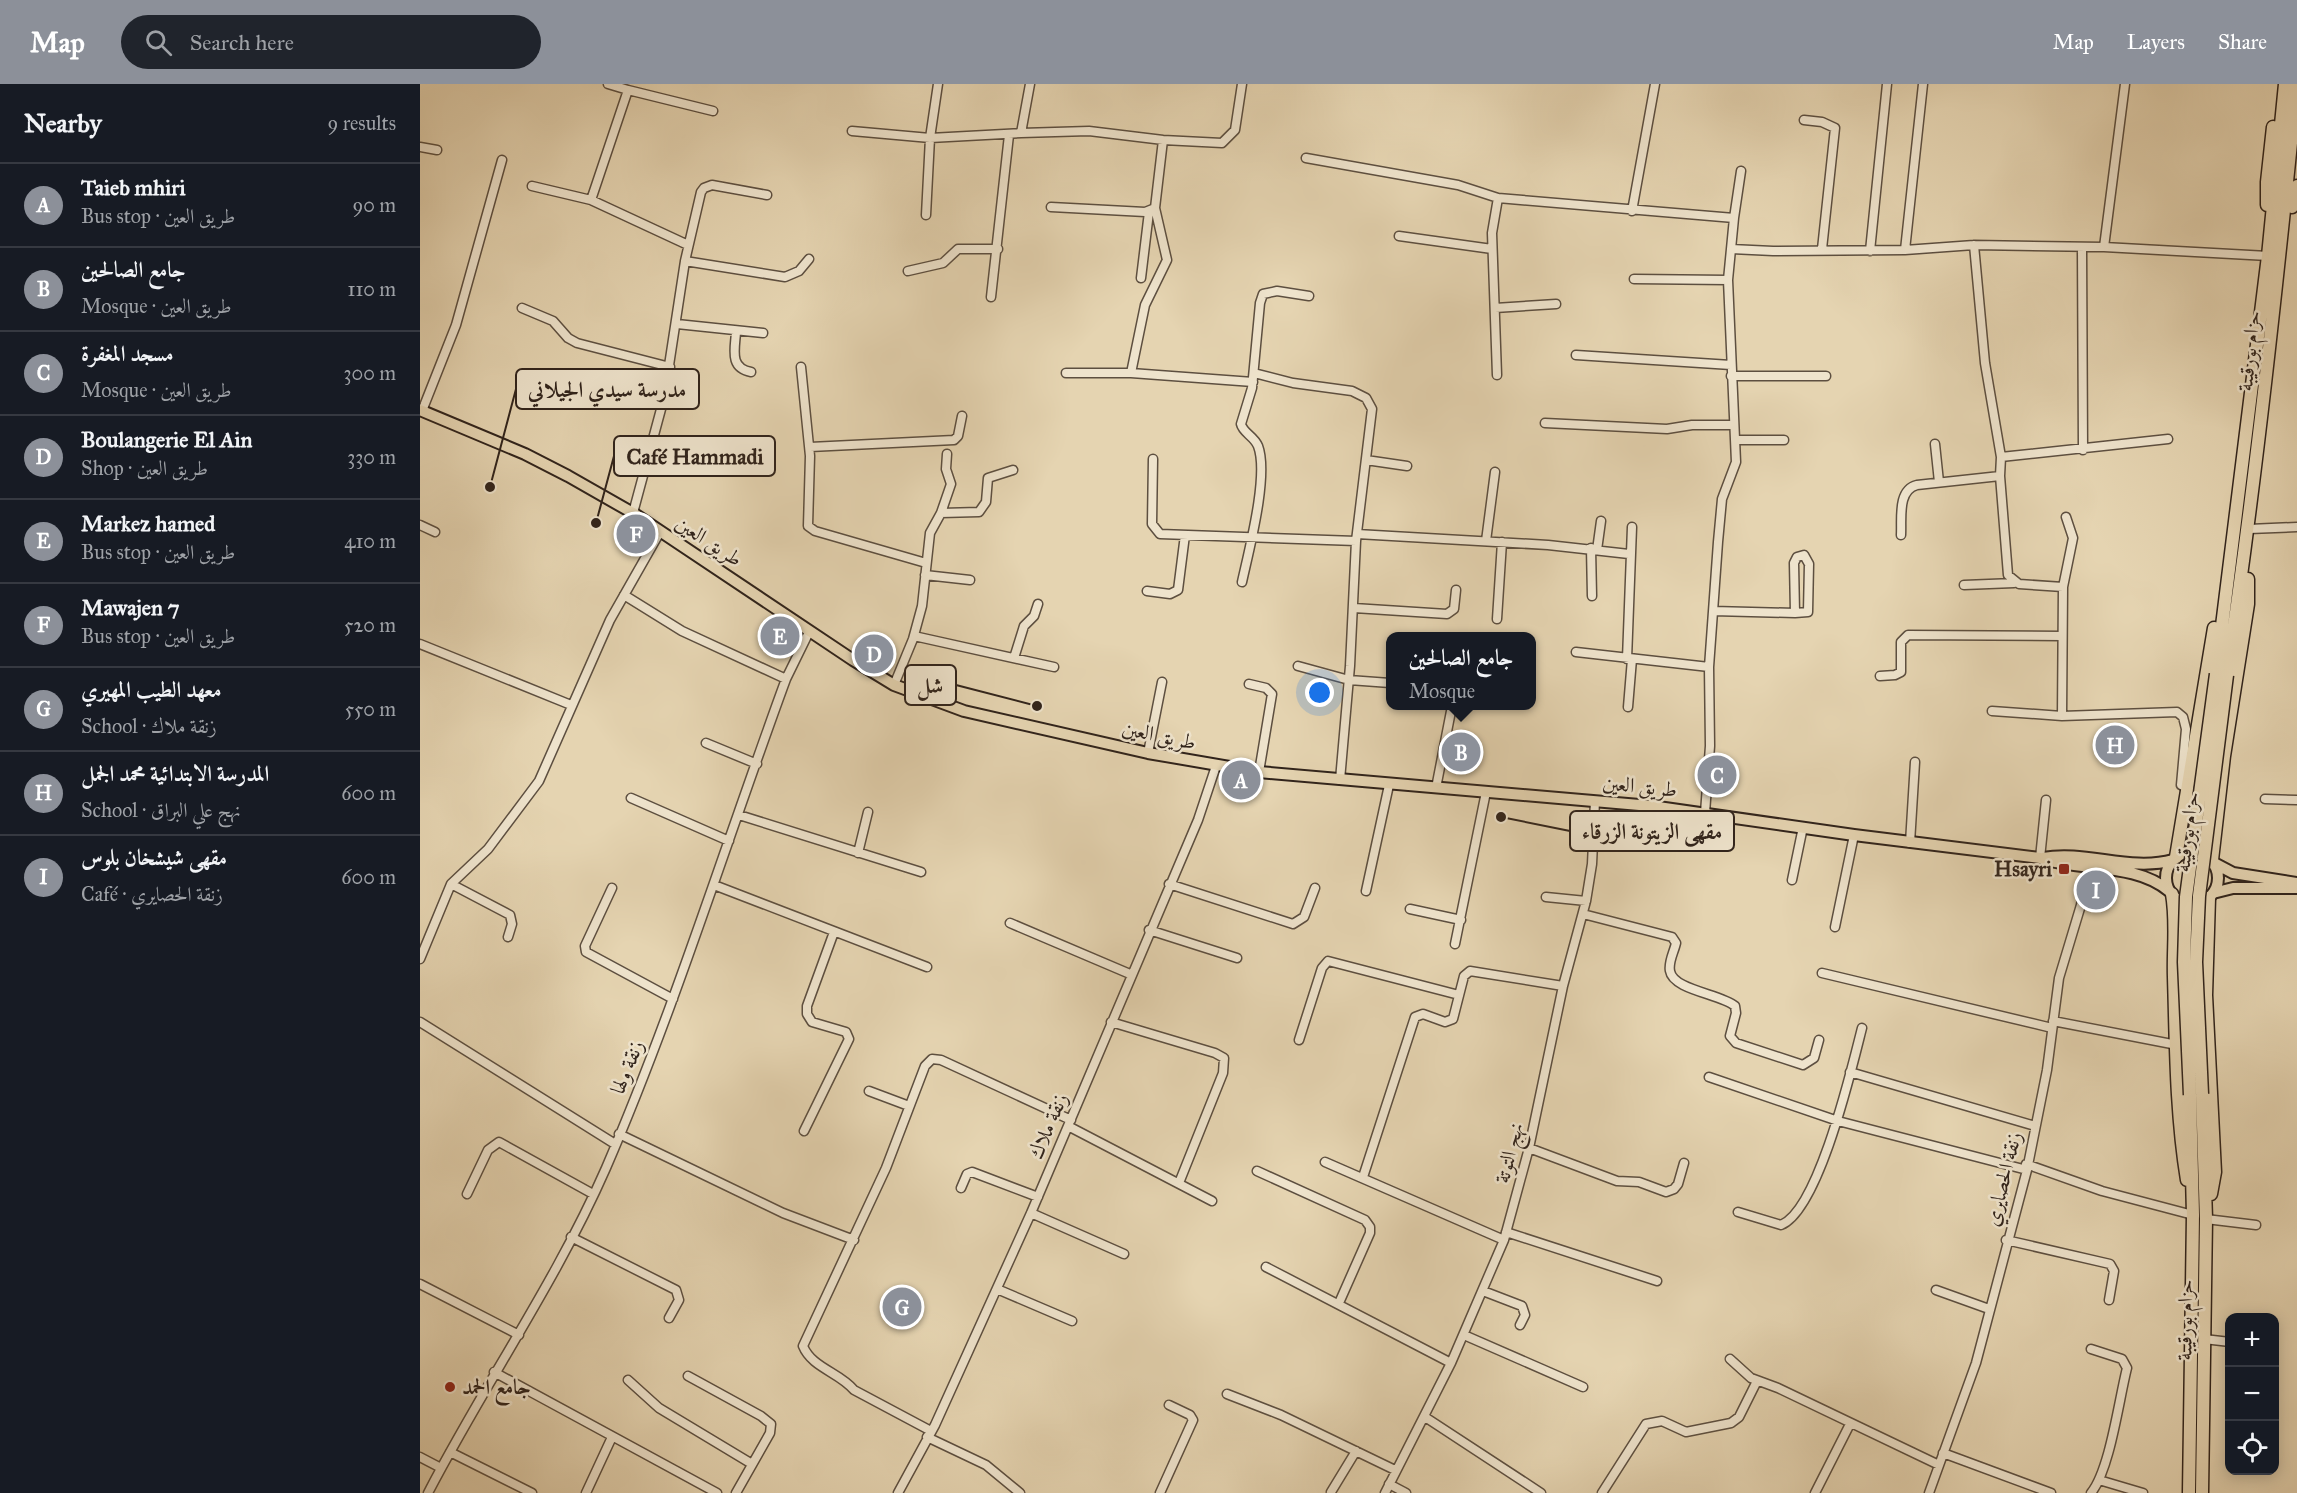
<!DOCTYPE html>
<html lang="en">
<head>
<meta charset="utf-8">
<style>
  body { margin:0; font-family:"IM FELL Great Primer",Amiri,serif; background:#20242c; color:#f1f3f6 }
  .controls { position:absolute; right:18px; bottom:18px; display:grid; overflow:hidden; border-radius:12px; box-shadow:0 3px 15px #0003 }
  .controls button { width:54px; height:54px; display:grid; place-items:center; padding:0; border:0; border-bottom:2px solid #363941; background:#171b24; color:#f1f3f6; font:30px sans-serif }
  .you { position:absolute; left:900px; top:609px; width:21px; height:21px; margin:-15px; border:4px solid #fff; border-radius:50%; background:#1a73e8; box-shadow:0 0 0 9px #1a73e833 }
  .badge { display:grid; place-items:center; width:39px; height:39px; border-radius:50%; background:#8c9099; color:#fff; font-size:20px; font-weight:700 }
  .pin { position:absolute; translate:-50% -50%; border:3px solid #fff; box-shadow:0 2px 6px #0006 }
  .popup { position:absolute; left:966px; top:548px; width:150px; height:78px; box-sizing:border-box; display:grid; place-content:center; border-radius:12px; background:#171b24; filter:drop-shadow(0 2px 4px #0005); font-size:20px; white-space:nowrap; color:#9ea1a6 }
  .popup b { font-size:22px; color:#f1f3f6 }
  .popup::after { content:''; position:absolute; left:50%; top:100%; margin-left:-12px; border:12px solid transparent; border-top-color:#171b24 }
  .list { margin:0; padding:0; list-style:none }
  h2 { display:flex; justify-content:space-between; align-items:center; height:78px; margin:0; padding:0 24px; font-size:26px }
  h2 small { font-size:20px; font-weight:400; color:#9ea1a6 }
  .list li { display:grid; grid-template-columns:39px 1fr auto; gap:18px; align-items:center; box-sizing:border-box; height:84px; padding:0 24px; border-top:2px solid #363941 }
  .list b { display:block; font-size:22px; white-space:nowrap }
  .list p { margin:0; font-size:20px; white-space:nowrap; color:#9ea1a6 }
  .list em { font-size:20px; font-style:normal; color:#9ea1a6 }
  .icon { flex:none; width:33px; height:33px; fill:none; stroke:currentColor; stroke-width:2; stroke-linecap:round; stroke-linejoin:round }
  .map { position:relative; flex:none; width:1877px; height:1409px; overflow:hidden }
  header { display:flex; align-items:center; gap:36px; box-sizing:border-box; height:84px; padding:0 30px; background:#8c9099; color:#fff }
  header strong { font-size:28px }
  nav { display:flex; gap:33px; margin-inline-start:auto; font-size:21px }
  .search { width:420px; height:54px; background:#20242c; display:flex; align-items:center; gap:15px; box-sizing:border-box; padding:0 21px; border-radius:33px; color:#9ea1a6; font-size:22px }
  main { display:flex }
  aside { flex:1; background:#171b24 }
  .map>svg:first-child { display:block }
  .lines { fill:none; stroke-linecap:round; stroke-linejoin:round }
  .minor-casing { stroke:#5d4f40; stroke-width:11 }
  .major-casing { stroke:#30231b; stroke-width:14 }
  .highway-casing { stroke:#30231b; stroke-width:15 }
  .minor { stroke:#eee3cc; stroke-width:8 }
  .major { stroke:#e5d4b1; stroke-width:10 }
  .highway { stroke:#e5d4b1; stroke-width:12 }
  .highway-bridge-casing { stroke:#30231b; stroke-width:15; stroke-linecap:butt }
  .highway-bridge { stroke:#e5d4b1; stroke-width:12 }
  .poi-dot { fill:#8f2418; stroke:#eee3cc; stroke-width:2 }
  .labels { text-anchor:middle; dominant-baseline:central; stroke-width:5; stroke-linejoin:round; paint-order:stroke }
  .street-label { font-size:21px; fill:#30231b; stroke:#eee3cc }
  .poi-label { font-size:21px; font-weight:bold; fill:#30231b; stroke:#eee3cc; text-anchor:end }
  .leader { fill:none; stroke:#30231b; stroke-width:2 }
  .callout-dot { fill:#30231b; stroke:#eee3cc; stroke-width:2 }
  .callout { fill:#eee3cc; stroke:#30231b; stroke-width:2 }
  .callout-label { font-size:22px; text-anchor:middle; font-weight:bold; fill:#30231b }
</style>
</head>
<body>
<header>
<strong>Map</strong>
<div class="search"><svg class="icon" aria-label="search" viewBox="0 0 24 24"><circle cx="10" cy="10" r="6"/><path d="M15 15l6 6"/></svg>Search here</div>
<nav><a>Map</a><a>Layers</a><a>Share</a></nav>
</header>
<main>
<aside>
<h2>Nearby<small>9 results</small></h2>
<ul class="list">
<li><span class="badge">A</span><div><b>Taieb mhiri</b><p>Bus stop · طريق العين</p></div><em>90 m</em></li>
<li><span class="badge">B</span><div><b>جامع الصالحين</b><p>Mosque · طريق العين</p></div><em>110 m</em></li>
<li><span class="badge">C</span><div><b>مسجد المغفرة</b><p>Mosque · طريق العين</p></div><em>300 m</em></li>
<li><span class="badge">D</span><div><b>Boulangerie El Ain</b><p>Shop · طريق العين</p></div><em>330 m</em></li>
<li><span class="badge">E</span><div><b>Markez hamed</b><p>Bus stop · طريق العين</p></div><em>410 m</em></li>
<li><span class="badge">F</span><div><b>Mawajen 7</b><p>Bus stop · طريق العين</p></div><em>520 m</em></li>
<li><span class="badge">G</span><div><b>معهد الطيب المهيري</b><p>School · زنقة ملاك</p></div><em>550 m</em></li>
<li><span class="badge">H</span><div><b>المدرسة الابتدائية محمد الجمل</b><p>School · نهج علي البراق</p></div><em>600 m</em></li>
<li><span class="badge">I</span><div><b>مقهى شيشخان بلوس</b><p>Café · زنقة الحصايري</p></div><em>600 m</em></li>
</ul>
</aside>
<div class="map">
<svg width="1877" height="1409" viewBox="0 0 1877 1409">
  <rect width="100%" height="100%" fill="#e5d4b1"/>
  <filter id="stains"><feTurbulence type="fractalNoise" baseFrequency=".00333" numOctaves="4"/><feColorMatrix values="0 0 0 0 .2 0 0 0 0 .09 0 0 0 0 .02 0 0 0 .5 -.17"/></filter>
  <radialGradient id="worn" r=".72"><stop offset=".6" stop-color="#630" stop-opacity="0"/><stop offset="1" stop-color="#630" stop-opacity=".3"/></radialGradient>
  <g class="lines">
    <defs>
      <path id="minor" d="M 208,6 L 293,27
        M 1384,36 L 1402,38 L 1415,44 L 1402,165
        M 432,47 L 510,54 L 601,49 L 610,0
        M 601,49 L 669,47 L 743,56 L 802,59 L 815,46 L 822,0
        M 0,63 L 17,66
        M 886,74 L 1038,101 L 1078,114 L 1314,134 L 1311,165
        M 112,102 L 171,116 L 268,161
        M 171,116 L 208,6 L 188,0
        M 631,123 L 725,128 L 735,124
        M 1212,127 L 1235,0
        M 506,131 L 510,54 L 518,0
        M 1314,134 L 1321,87
        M 979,152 L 1072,165
        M 1554,161 L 1565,279 L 1581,373 L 1580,392 L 1588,491 L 1599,500 L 1643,503
        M 1662,163 L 1663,366
        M 1684,163 L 1848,172
        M 1485,166 L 1503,0
        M 1450,167 L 1467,0
        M 265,177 L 365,193 L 379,187 L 389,175
        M 488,187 L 523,179 L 538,165 L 578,165
        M 721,194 L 729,128
        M 1214,195 L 1308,196
        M 571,213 L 589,51
        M 102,224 L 133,237 L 148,254 L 157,259 L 250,283
        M 1075,224 L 1136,220
        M 257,240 L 343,249
        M 316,248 C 315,265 309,284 331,288
        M 1156,271 L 1311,281
        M 381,283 L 390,372 L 388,442 L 395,447 L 506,479
        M 646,289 L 711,289 L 833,298
        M 711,289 L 725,221 L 747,176 L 735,124 L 743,56
        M 834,289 L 873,299 L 932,307 L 946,314 L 952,325 L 936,457 L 930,582 L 920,696
        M 1077,291 L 1072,149 L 1078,114
        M 1311,292 L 1406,292
        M 2,327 L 36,241 L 82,76
        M 1125,339 L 1247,345 L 1272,341 L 1313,341
        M 1315,356 L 1364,356
        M 1515,360 L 1519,398
        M 390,363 L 534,356 L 538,352 L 542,332
        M 1581,373 L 1748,355
        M 733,375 L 732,440 L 740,450 L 936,457
        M 946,376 L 987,382
        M 213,429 L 244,314 L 265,177 L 281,108 L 284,104 L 292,101 L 347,111
        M 521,429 L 559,428 L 566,418 L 568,394 L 593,386
        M 0,441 L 15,448
        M 1829,445 L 1877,443
        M 937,450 L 1128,461 L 1209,470
        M 1481,451 C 1482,435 1477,406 1497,401 L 1580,392
        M 1066,457 L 1075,388
        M 1171,464 L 1172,512
        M 1177,466 L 1181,437
        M 505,491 L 550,496
        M 822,498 C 829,466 849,391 838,362 C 834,352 823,349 821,340 L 832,304 L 840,219 L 843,210 L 857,207 L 889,212
        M 1544,501 L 1594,499
        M 727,507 L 750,510 L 758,506 L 765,451
        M 204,511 L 262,547 L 366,595
        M 934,524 L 1027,530 L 1034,525 L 1036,506
        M 1293,527 L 1375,529 L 1388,528 L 1389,480 L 1384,471 L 1377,473 L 1374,479 L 1375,529
        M 1077,535 L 1082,458
        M 494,552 L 634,583
        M 0,560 L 151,621
        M 1156,568 L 1289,583
        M 594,574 L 604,542 L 614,532 L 618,520
        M 1207,575 L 1212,443
        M 878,582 L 929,596 L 970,599
        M 1460,592 L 1475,591 L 1481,588 L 1481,558 L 1488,551 L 1642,552
        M 829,600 L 846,604 L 852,610 L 839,688
        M 474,601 L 493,555 L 502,522 L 510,449 L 521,429 L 531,400 L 526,385 L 527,370
        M 1208,623 L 1212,575
        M 1572,627 L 1642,632 L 1757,628 L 1763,633 L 1766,645 L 1761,701 L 1769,705
        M 1642,632 L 1643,503 L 1653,454 L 1646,433
        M 286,659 L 337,680
        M 728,669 L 742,598
        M 1016,704 L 1032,622
        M 211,714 L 309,757
        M 1845,715 L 1877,716
        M 1285,729 L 1290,662 L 1289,583 L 1298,458 L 1302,415 L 1316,378 L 1308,196 L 1311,165 L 1353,167 L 1485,166 L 1554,161 L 1684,163 L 1705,0
        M 319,731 L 501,788
        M 1490,759 L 1495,678
        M 438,769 L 448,728
        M 1620,774 L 1626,716
        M 1372,796 L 1383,743
        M 31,800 L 90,831 L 92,840 L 88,853
        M 749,800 L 873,840 L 884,833 L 895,804
        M 294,801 L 507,883
        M 192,804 L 165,862 L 166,868 L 253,915
        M 946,807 L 969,701
        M 1126,813 L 1166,817
        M 990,825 L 1041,836
        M 1163,830 L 1252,853 L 1256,859 C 1254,868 1248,878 1250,887 C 1253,906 1301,910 1315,922 L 1316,929 L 1310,952 L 1316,959 L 1383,981 L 1394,974 L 1399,956
        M 590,839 L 710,890
        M 1415,843 L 1434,751
        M 729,846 L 817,874
        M 1035,860 L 1066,708
        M 0,875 L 31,800 L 68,765 L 119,697 L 190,536 L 240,448
        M 1402,889 L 1632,944
        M 1633,937 L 1757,961
        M 0,938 L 195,1060
        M 691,938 L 795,969 L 804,974 L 803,989 L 759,1099
        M 879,956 L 902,884 L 908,877 L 1039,911
        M 1430,988 L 1615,1042
        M 1289,993 L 1418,1037 L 1607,1086
        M 449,1007 L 489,1022
        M 648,1042 L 792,1117
        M 384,1047 L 429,955 L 426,948 L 392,938 L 387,930 L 387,922 L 414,848
        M 199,1050 L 363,1129 L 434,1156
        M 1109,1064 L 1197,1097 L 1219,1098 L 1246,1108 L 1254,1105 L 1258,1100 L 1264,1079
        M 905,1078 L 1084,1156
        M 1606,1080 L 1682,1107 L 1773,1131
        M 837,1087 L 945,1136 L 950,1143 L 950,1149 L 919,1219
        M 943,1093 L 995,933 L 1003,930 L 1025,938 L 1033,935 L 1044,892 L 1050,887 L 1143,902
        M 541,1104 L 547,1090 L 552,1088 L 618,1113
        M 47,1110 L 68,1066 L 79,1058 L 173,1110
        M 1318,1128 L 1361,1141 C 1399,1126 1432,983 1442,944
        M 611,1129 L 704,1170
        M 1786,1135 L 1836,1141
        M 1086,1148 L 1237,1197
        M 151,1153 L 256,1206 L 259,1216 L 249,1234
        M 1586,1156 L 1690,1180 L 1694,1187 L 1689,1216
        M 846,1183 L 1031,1279
        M 0,1200 L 99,1251
        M 577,1205 L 652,1237
        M 1516,1206 L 1569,1225
        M 1063,1207 L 1102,1222 L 1105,1231 L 1100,1241
        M 1044,1251 L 1163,1303
        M 1784,1255 L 1810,1258
        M 1671,1265 L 1702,1275 L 1707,1284 C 1699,1315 1690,1386 1671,1409
        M 1310,1275 L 1331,1294 L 1358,1304 L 1519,1381
        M 74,1288 L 297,1409
        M 268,1292 L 341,1332 L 351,1340 L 350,1349 L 316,1409
        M 208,1296 L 239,1324 L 332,1380
        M 807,1310 L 861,1331 L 975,1386
        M 1005,1333 L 1121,1409
        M 511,1347 L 434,1306 C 419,1288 392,1284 383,1262 L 466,1084 L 505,982 L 512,975 L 521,976 L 651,1036
        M 507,1353 L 566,1381 L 600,1409
        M 30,1368 L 112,1409
        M 1523,1369 L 1631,1409
        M 0,1373 L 21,1384
        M 1679,1396 L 1723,1409
        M 969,1400 L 986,1409
        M 911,1408 L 936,1367
        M 8,1409 C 65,1299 136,1198 186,1084 C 255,924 306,758 366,595 L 389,548
        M 166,1409 L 192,1353
        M 478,1409 L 515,1341 L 611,1129 L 778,736 L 796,682
        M 740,1409 L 773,1336 L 770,1331 L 749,1321
        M 965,1409 L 1031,1279 L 1084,1156 L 1109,1064 L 1143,902 L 1166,817 L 1172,780 L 1175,717
        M 1182,1409 L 1226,1340 L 1242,1337 L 1266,1348 L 1311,1339 L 1319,1333 L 1337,1297
        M 1395,1409 L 1430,1340
        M 1509,1409 L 1556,1279 L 1607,1086 L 1627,986 L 1639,894 L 1661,821 L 1668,784"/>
      <path id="major" d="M 0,326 L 105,370 L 148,392 L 213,429 L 433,576 L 474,601 L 544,627 L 728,669 L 839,688 L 1231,722 L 1434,751 L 1620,774 C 1661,788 1715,778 1749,807
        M1746 794a26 26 0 1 1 52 0a26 26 0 1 1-52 0Z
        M 1623,774 C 1666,766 1710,788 1753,776
        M 1794,779 L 1813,789 L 1877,799
        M 1793,809 L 1813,804 L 1877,804"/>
      <path id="highway" d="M 1847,121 L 1847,98 L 1853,43
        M 1872,123 L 1877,102
        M 1796,590 L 1848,172 L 1865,0
        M 1807,591 C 1836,395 1857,198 1877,0
        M 1756,773 L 1794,544
        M 1792,776 L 1804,672 L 1828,520 L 1828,495
        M 1752,810 C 1757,838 1753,865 1754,893 C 1756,960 1756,1029 1767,1096
        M 1789,814 L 1786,911 L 1795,1088 L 1791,1110
        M 1782,1010 L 1786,1135 L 1782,1409
        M 1769,1409 L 1773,1131 L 1770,1011"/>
    </defs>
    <use href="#minor" class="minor-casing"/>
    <use href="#major" class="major-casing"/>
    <use href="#highway" class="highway-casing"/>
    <use href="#minor" class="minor"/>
    <use href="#major" class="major"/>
    <use href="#highway" class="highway"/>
    <defs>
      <path id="highway-bridge" d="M 1782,1010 L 1776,878 L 1779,812 L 1807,591
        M 1770,1011 L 1764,878 L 1766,813 L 1796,590"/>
    </defs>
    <use href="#highway-bridge" class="highway-bridge-casing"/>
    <use href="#highway-bridge" class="highway-bridge"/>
  </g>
  <g class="poi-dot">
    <rect x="1638" y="779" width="12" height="12" rx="3"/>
    <circle cx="30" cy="1303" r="6"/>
  </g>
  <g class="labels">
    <g class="street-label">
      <text transform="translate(1829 267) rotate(-84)">حزام بورقيبة</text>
      <text transform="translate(289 457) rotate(33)">طريق العين</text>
      <text transform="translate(739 651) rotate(12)">طريق العين</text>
      <text transform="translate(1220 702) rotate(6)">طريق العين</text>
      <text transform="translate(1767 748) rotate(-83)">حزام بورقيبة</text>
      <text transform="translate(207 983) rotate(-68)">زنقة ولها</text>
      <text transform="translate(628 1042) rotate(-67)">زنقة ملاك</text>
      <text transform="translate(1089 1069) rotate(-76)">نهج التوتة</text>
      <text transform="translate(1583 1095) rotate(-76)">زنقة الحصايري</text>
      <text transform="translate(1765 1236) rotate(-89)">حزام بورقيبة</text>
    </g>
    <g class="poi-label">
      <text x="1632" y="785">Hsayri</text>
      <text x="42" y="1303" text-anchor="start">جامع الحمد</text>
    </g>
  </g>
  <path class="leader" d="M70 403L96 305M176 439L194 372M617 622L536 601M1081 733L1150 747"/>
  <g class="callout-dot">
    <circle cx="70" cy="403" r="6"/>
    <circle cx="176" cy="439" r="6"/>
    <circle cx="617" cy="622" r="6"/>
    <circle cx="1081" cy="733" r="6"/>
  </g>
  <g class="callout">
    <rect x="96" y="285" width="183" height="40" rx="6"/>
    <rect x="194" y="352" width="161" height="40" rx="6"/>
    <rect x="485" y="581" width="51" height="40" rx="6"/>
    <rect x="1150" y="727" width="164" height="40" rx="6"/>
  </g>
  <g class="callout-label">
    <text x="187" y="313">مدرسة سيدي الجيلاني</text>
    <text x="275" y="380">Café Hammadi</text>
    <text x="510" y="609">شل</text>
    <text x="1232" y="755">مقهى الزيتونة الزرقاء</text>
  </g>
  <rect width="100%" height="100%" filter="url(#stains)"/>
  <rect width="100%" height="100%" fill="url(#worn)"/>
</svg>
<div class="controls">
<button>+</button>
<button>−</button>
<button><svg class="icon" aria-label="locate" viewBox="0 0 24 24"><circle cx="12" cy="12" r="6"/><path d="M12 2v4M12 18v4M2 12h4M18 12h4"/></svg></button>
</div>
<div class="you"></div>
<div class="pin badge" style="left:821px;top:696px">A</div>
<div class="pin badge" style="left:1041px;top:668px">B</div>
<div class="popup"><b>جامع الصالحين</b>Mosque</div>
<div class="pin badge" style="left:1297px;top:691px">C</div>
<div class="pin badge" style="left:454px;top:570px">D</div>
<div class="pin badge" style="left:360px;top:552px">E</div>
<div class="pin badge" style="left:216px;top:450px">F</div>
<div class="pin badge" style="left:482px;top:1223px">G</div>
<div class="pin badge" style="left:1695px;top:661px">H</div>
<div class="pin badge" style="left:1676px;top:806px">I</div>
</div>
</main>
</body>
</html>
